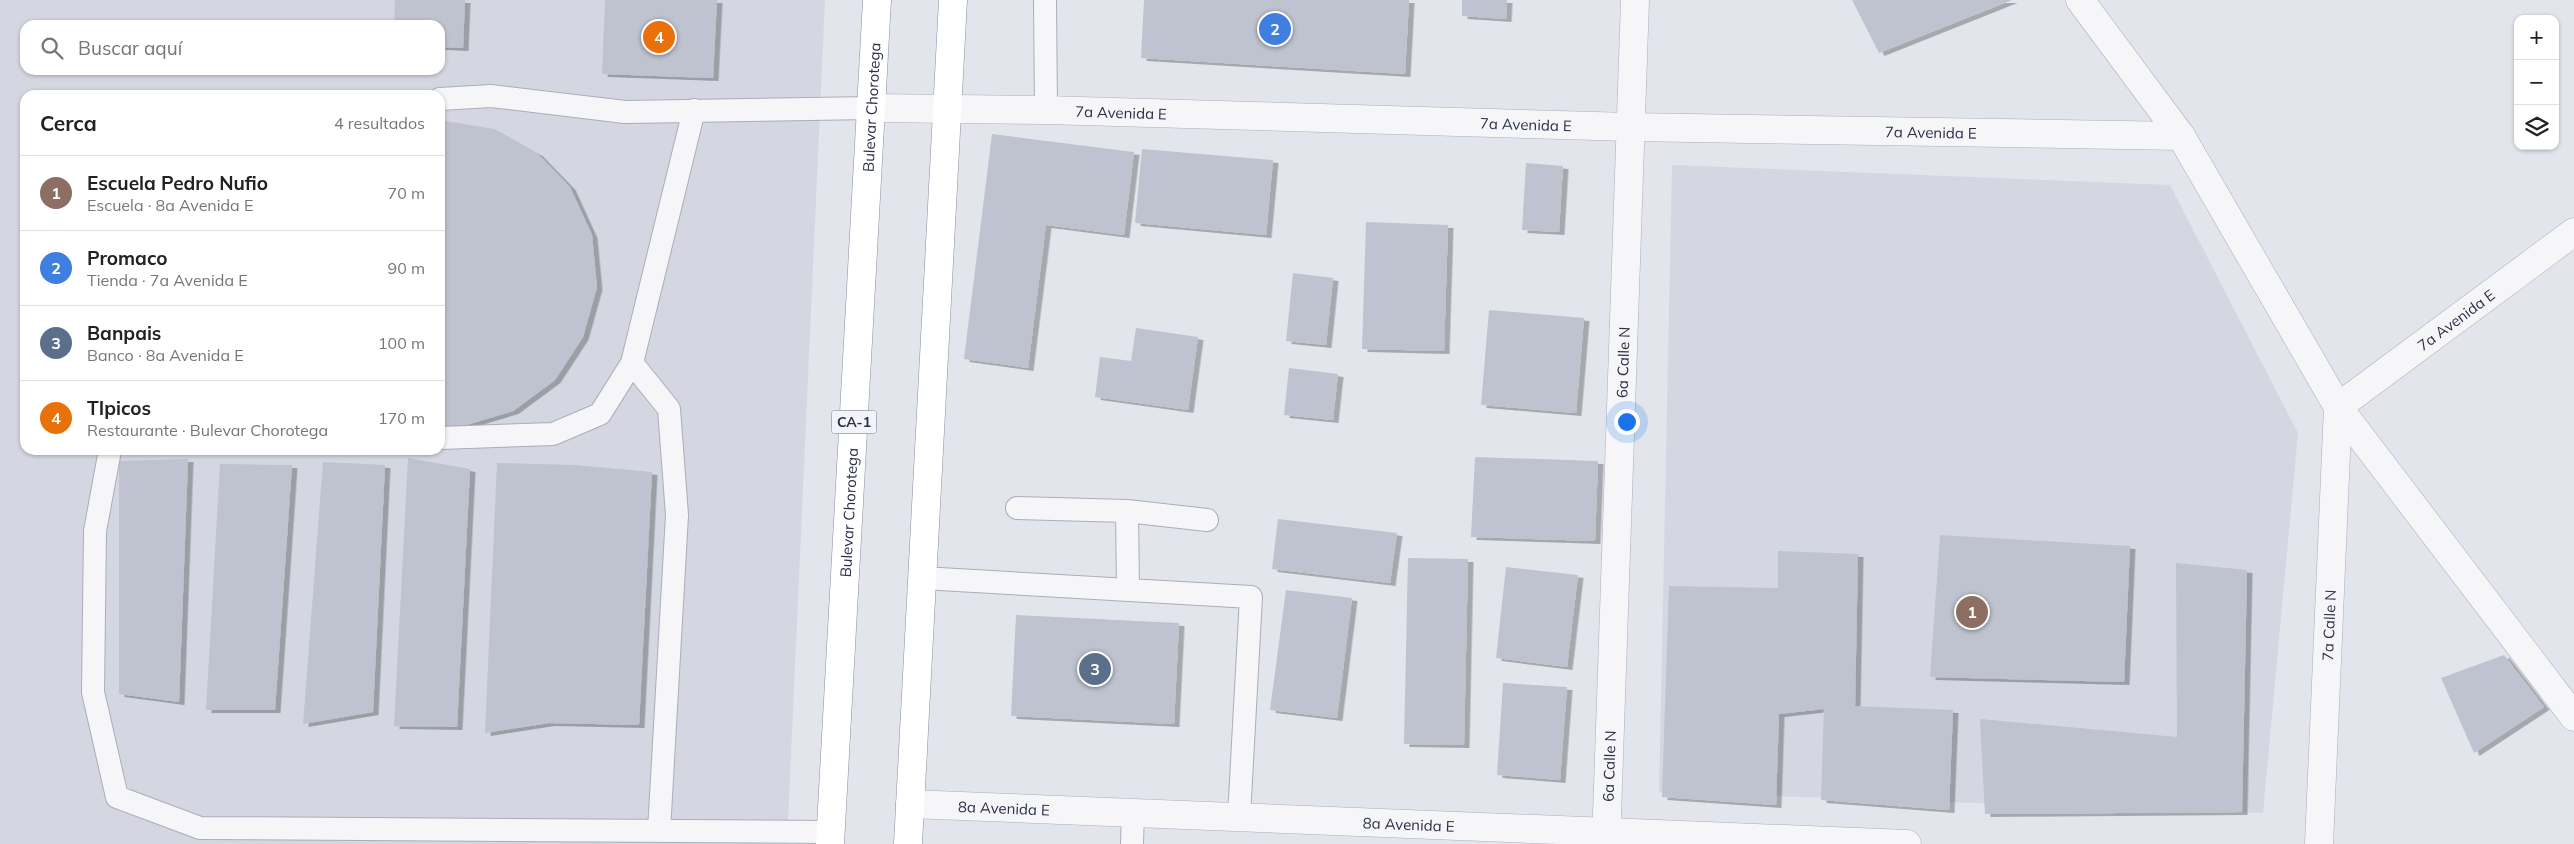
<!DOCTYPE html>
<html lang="es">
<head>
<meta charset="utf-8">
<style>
  body { margin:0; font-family:Mulish,sans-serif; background:#f2f2f2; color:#222 }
  .controls { position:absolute; right:15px; top:15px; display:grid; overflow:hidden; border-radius:10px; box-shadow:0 1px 4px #0004 }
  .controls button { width:45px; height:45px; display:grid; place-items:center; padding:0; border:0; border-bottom:1px solid #e0e0e0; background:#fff; color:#222; font:25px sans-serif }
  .you { position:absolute; left:1626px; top:421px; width:18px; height:18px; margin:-12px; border:4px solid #fff; border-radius:50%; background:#1a73e8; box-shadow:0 0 0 8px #1a73e833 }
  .badge { display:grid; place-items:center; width:32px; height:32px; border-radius:50%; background:#111827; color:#fff; font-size:16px; font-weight:700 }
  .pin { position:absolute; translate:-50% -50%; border:2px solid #fff; box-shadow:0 1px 5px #0006 }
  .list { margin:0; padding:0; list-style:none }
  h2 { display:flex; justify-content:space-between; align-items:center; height:65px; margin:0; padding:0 20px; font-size:21px }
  h2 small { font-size:16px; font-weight:400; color:#767676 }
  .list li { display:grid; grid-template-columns:32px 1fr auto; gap:15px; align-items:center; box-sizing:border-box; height:75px; padding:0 20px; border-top:1px solid #e0e0e0 }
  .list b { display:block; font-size:19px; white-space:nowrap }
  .list p { margin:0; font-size:16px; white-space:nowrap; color:#767676 }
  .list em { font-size:16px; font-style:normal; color:#767676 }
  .icon { flex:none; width:28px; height:28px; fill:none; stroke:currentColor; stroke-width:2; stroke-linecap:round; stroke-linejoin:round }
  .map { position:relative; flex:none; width:2574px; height:844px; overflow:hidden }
  .search { position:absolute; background:#fff; box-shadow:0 1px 4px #0004; left:20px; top:20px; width:425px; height:55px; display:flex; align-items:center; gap:12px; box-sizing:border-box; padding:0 18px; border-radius:15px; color:#767676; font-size:19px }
  .panel { position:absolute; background:#fff; box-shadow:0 1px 4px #0004; left:20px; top:90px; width:425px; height:365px; border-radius:15px }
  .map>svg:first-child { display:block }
  .built { fill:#d4d7e1; fill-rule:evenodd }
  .building { fill:#bfc3cf; filter:url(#shadow) }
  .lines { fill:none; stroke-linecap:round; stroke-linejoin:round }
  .service-casing { stroke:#aaaeba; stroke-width:24 }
  .minor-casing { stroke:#aaaeba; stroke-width:29 }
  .trunk-casing { stroke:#898fa3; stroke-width:29 }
  .service { stroke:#f6f6f9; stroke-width:22 }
  .minor { stroke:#f6f6f9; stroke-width:28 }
  .trunk { stroke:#fff; stroke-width:28 }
  .labels { text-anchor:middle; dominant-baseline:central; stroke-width:4; stroke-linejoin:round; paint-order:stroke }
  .shield { fill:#f2f4f9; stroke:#656a7b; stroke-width:1 }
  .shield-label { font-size:14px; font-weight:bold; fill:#292f45 }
  .street-label { font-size:15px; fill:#292f45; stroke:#f2f4f9 }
</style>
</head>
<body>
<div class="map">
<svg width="2574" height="844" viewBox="0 0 2574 844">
  <defs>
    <filter id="shadow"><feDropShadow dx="5.5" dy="3" stdDeviation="0" flood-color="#0004"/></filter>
  </defs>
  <rect width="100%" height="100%" fill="#e2e5ec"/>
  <path class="built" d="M 0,0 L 825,0 L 787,844 L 0,844 ZM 25,25 L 440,25 L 440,70 L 25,70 ZM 25,95 L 440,95 L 440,450 L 25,450 Z
    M 1672,165 L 2170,185 L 2298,433 L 2263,813 L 1659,792 Z"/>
  <path class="building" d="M 395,0 L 465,0 L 463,48 L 440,47 L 440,25 L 394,25 Z
    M 605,0 L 717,0 L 713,78 L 602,74 Z
    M 1144,0 L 1409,0 L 1405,74 L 1141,58 Z
    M 1462,0 L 1507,0 L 1506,19 L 1462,16 Z
    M 1852,0 L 2012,0 L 1879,53 Z
    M 446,121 L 494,129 L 537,153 L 570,187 L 592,235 L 597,287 L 583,337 L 555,380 L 513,411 L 463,426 L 440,425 L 440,122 Z
    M 992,134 L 1134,152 L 1124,235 L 1046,225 L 1028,368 L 964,359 Z
    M 1142,149 L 1273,160 L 1266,235 L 1135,223 Z
    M 1526,163 L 1563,166 L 1559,232 L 1522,230 Z
    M 1366,222 L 1448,225 L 1444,351 L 1362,349 Z
    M 1293,273 L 1333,278 L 1326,345 L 1286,341 Z
    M 1489,310 L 1584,318 L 1576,413 L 1481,405 Z
    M 1136,328 L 1198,337 L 1188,410 L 1095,397 L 1100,357 L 1131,361 Z
    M 1289,368 L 1338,374 L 1333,420 L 1284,415 Z
    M 1475,457 L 1598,461 L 1595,541 L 1471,537 Z
    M 408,458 L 470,469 L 457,727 L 394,726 Z
    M 188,459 L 179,702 L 119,694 L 119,461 Z
    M 323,462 L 385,465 L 373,712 L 303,724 Z
    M 497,463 L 575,465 L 652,472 L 639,725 L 549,723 L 485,733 Z
    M 220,464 L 292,465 L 275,710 L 206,710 Z
    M 1278,519 L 1397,533 L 1390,583 L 1272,569 Z
    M 1940,535 L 2130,546 L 2124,682 L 1930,677 Z
    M 1778,551 L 1858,554 L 1855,706 L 1953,710 L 1949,810 L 1821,800 L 1824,709 L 1779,714 L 1776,805 L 1662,797 L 1669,586 L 1778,588 Z
    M 1408,558 L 1468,559 L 1464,745 L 1404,744 Z
    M 2176,563 L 2247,570 L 2242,812 L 1985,814 L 1980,719 L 2177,737 Z
    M 1506,567 L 1578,575 L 1567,667 L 1496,658 Z
    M 1286,590 L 1352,598 L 1337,718 L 1270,710 Z
    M 1016,615 L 1179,623 L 1174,724 L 1011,716 Z
    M 2504,655 L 2544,707 L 2474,753 L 2441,678 Z
    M 1503,683 L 1567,687 L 1560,780 L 1497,775 Z"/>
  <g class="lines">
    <defs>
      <path id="service" d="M 1045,0 L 1046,110
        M 440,99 L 491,96 L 625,112 L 871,108
        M 632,363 L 669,409 L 677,515 L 659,831
        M 440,438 L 553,434 L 600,414 L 632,363 L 694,110
        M 110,450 L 95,531 L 93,692 L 117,797 L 200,828 L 830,832
        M 1017,508 L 1127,511 L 1207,520
        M 1127,511 L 1128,590
        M 922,578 L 1251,597 L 1239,817
        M 1132,844 L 1133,813"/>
      <g id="minor">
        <path d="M 2080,0 L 2181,136 L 2338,407 L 2574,717"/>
        <path id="s1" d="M 871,108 L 1046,110 L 1630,127 L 2181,136"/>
        <path id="s2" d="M 910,804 L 1907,844"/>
        <path id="s3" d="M 1606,844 L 1635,0"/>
        <path id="s4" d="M 2319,844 L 2338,407 L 2574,232"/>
      </g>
      <g id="trunk">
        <path id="s5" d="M 830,844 L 877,0"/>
        <path d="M 908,844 L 953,0"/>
      </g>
    </defs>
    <use href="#service" class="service-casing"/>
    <use href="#minor" class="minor-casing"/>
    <use href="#trunk" class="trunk-casing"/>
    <use href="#service" class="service"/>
    <use href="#minor" class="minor"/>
    <use href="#trunk" class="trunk"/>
  </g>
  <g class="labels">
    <rect class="shield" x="831.5" y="410.5" width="45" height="23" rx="4"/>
    <g class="shield-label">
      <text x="854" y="422">CA-1</text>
    </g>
    <g class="street-label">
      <text stroke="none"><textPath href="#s5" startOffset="738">Bulevar Chorotega</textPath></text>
      <text stroke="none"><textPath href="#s1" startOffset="250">7a Avenida E</textPath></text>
      <text stroke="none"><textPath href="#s1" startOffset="655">7a Avenida E</textPath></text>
      <text stroke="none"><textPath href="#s1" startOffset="1060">7a Avenida E</textPath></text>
      <text stroke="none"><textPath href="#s4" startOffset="584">7a Avenida E</textPath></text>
      <text stroke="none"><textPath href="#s3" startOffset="482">6a Calle N</textPath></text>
      <text stroke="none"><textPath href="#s5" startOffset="332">Bulevar Chorotega</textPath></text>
      <text stroke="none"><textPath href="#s4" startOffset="219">7a Calle N</textPath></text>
      <text stroke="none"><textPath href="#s3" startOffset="78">6a Calle N</textPath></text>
      <text stroke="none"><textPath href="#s2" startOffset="94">8a Avenida E</textPath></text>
      <text stroke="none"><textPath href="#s2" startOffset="499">8a Avenida E</textPath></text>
    </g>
  </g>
</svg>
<div class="controls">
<button>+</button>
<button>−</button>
<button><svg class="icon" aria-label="layers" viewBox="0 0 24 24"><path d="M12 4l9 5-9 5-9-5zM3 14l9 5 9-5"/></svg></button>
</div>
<div class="you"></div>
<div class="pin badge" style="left:1972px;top:612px;background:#8d6e63">1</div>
<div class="pin badge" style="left:1275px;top:29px;background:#3f7fe0">2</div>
<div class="pin badge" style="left:1095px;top:669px;background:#5c6f8a">3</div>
<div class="pin badge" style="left:659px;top:37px;background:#e8710a">4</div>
<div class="search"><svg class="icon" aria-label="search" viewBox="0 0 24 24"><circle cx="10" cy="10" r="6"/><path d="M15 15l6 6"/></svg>Buscar aquí</div>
<section class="panel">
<h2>Cerca<small>4 resultados</small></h2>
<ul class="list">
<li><span class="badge" style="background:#8d6e63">1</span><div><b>Escuela Pedro Nufio</b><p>Escuela · 8a Avenida E</p></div><em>70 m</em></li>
<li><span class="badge" style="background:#3f7fe0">2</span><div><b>Promaco</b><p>Tienda · 7a Avenida E</p></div><em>90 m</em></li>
<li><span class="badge" style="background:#5c6f8a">3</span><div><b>Banpais</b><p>Banco · 8a Avenida E</p></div><em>100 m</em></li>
<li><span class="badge" style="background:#e8710a">4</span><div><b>TIpicos</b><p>Restaurante · Bulevar Chorotega</p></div><em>170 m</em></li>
</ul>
</section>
</div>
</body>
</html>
